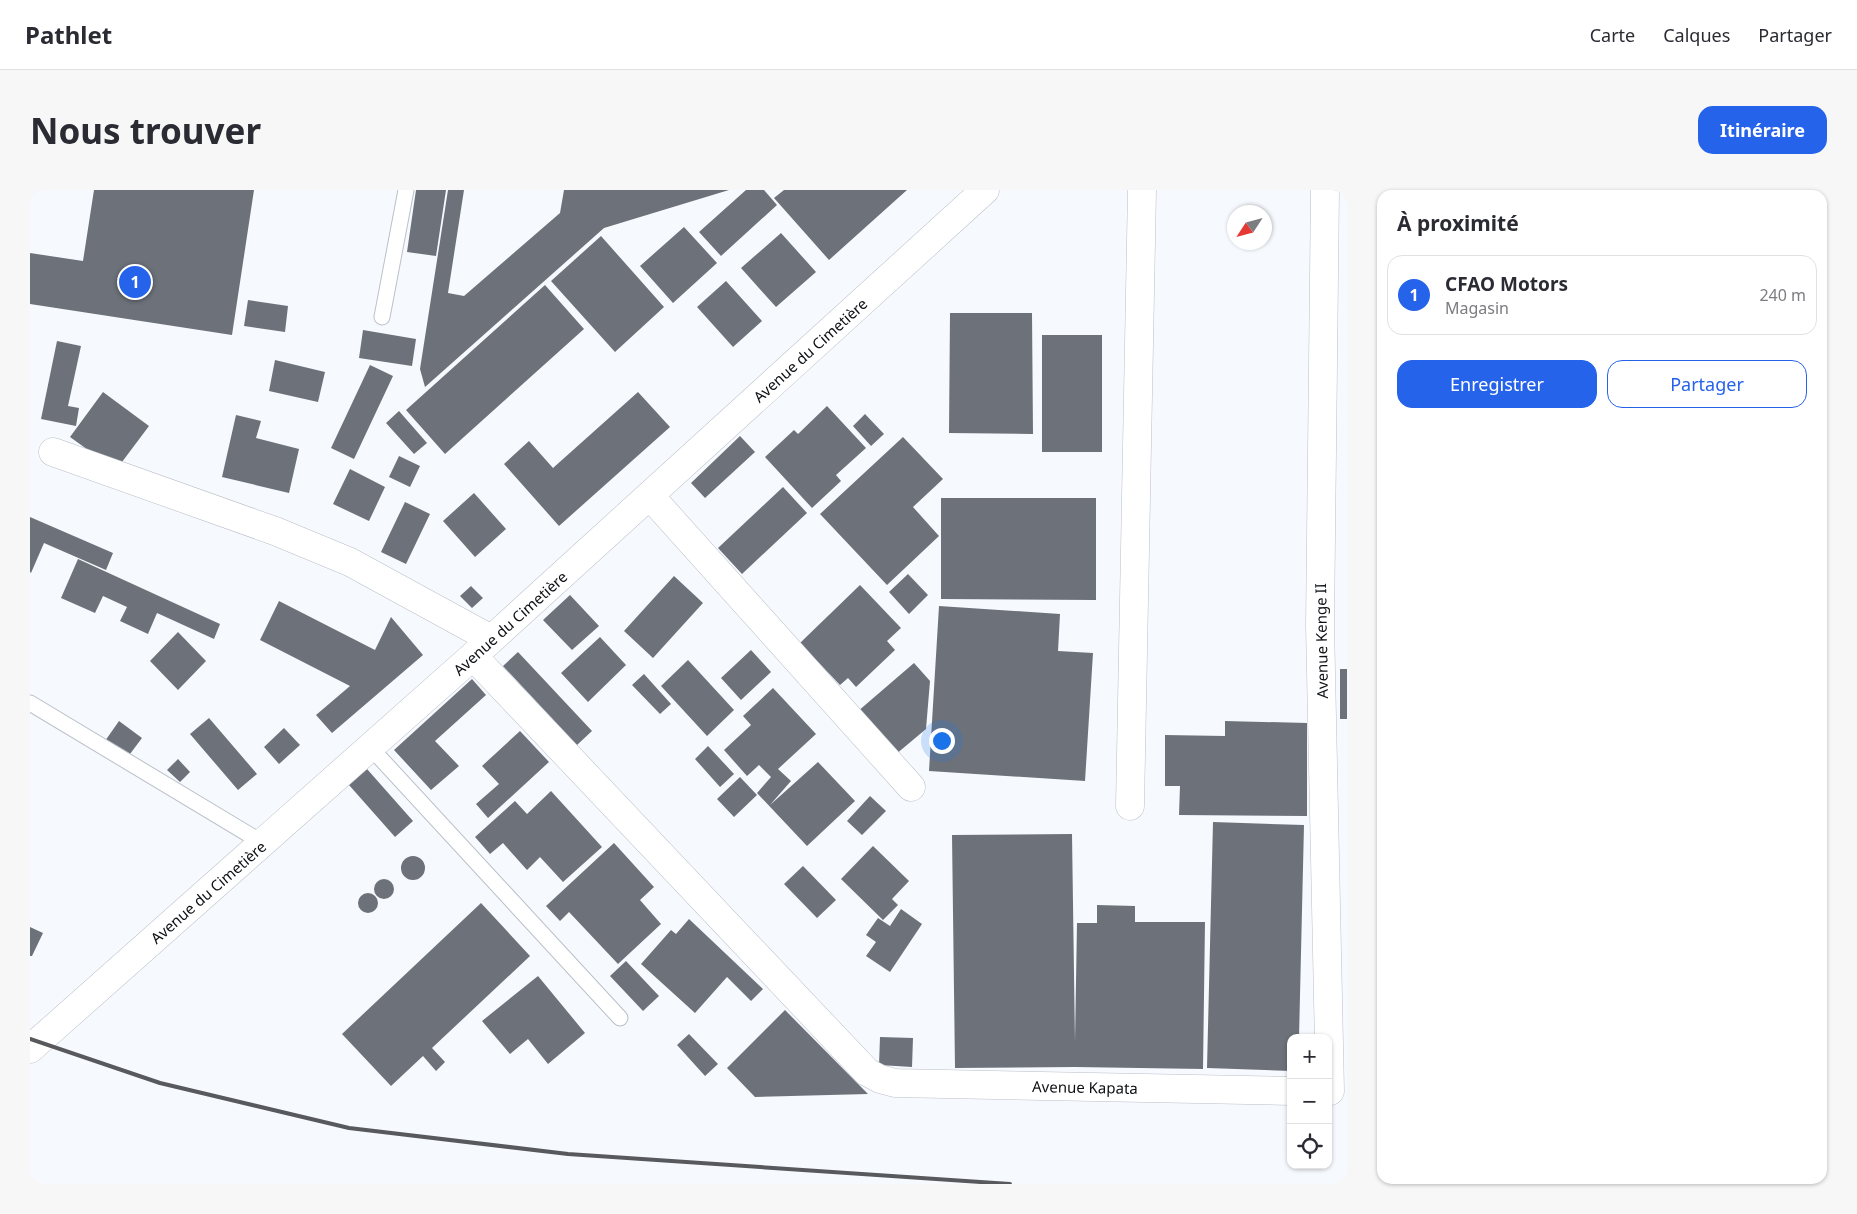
<!DOCTYPE html>
<html lang="fr">
<head>
<meta charset="utf-8">
<style>
  body { margin:0; font-family:"Noto Sans",sans-serif; background:#f7f7f7; color:#2b2b33 }
  .controls { position:absolute; right:15px; bottom:15px; display:grid; overflow:hidden; border-radius:10px; box-shadow:0 1px 4px #0004 }
  .controls button { width:45px; height:45px; display:grid; place-items:center; padding:0; border:0; border-bottom:1px solid #e1e1e2; background:#fff; color:#2b2b33; font:25px sans-serif }
  .compass { position:absolute; left:1197px; top:15px; width:45px; height:45px; border-radius:50%; background:#fff; box-shadow:0 1px 4px #0004; rotate:234deg }
  .you { position:absolute; left:911px; top:550px; width:18px; height:18px; margin:-12px; border:4px solid #fff; border-radius:50%; background:#1a73e8; box-shadow:0 0 0 8px #1a73e833 }
  .badge { display:grid; place-items:center; width:32px; height:32px; border-radius:50%; background:#2563eb; color:#fff; font-size:16px; font-weight:700 }
  .pin { position:absolute; translate:-50% -50%; border:2px solid #fff; box-shadow:0 1px 5px #0006 }
  .list { margin:0; padding:0; list-style:none }
  h2 { display:flex; justify-content:space-between; align-items:center; height:65px; margin:0; padding:0 20px; font-size:21px }
  h2 small { font-size:16px; font-weight:400; color:#7c7c81 }
  .list li { display:grid; grid-template-columns:32px 1fr auto; gap:15px; align-items:center; box-sizing:border-box; height:80px; margin:0 10px 10px; padding:0 10px; border:1px solid #e1e1e2; border-radius:15px }
  .list b { display:block; font-size:19px; white-space:nowrap }
  .list p { margin:0; font-size:16px; white-space:nowrap; color:#7c7c81 }
  .list em { font-size:16px; font-style:normal; color:#7c7c81 }
  .actions { display:flex; gap:10px; padding:15px 20px }
  .actions a { flex:1; padding:11px 0; border:1px solid #2563eb; border-radius:15px; text-align:center; font-size:18px; color:#2563eb }
  .actions .main { background:#2563eb; color:#fff }
  .icon { flex:none; width:28px; height:28px; fill:none; stroke:currentColor; stroke-width:2; stroke-linecap:round; stroke-linejoin:round }
  .map { position:relative; flex:none; width:1317px; height:994px; overflow:hidden; border-radius:15px }
  header { display:flex; align-items:center; gap:30px; box-sizing:border-box; height:70px; padding:0 25px; background:#fff; border-bottom:1px solid #e1e1e2 }
  header strong { font-size:24px }
  nav { display:flex; gap:28px; margin-inline-start:auto; font-size:18px }
  .intro { display:flex; align-items:center; justify-content:space-between; box-sizing:border-box; height:120px; padding:0 30px }
  h1 { margin:0; font-size:35px }
  .button { padding:12px 22px; border-radius:15px; background:#2563eb; color:#fff; font-size:18px; font-weight:700 }
  main { display:flex; gap:30px; padding:0 30px }
  aside { flex:1; background:#fff; border-radius:15px; box-shadow:0 1px 4px #0004 }
  .map>svg:first-child { display:block }
  .building { fill:#6d727a }
  .lines { fill:none; stroke-linecap:round; stroke-linejoin:round }
  .service-casing { stroke:#bac0c8; stroke-width:17 }
  .minor-casing { stroke:#bac0c8; stroke-width:29 }
  .service { stroke:#fff; stroke-width:15 }
  .minor { stroke:#fff; stroke-width:28 }
  .rail { stroke:#57595d; stroke-width:4 }
  .labels { text-anchor:middle; dominant-baseline:central; stroke-width:4; stroke-linejoin:round; paint-order:stroke }
  .street-label { font-size:15px; fill:#0d0f12; stroke:#fff }
</style>
</head>
<body>
<header>
<strong>Pathlet</strong>
<nav><a>Carte</a><a>Calques</a><a>Partager</a></nav>
</header>
<div class="intro"><h1>Nous trouver</h1><a class="button">Itinéraire</a></div>
<main>
<div class="map">
<svg width="1317" height="994" viewBox="0 0 1317 994">
  <rect width="100%" height="100%" fill="#f6f9fe"/>
  <path class="building" d="M 64,0 L 224,0 L 202,145 L 0,114 L 0,63 L 53,71 Z
    M 386,0 L 416,0 L 406,66 L 377,62 Z
    M 418,0 L 434,0 L 418,103 L 434,106 L 530,23 L 534,0 L 699,0 L 574,38 L 395,197 L 390,179 Z
    M 716,0 L 734,0 L 747,15 L 691,66 L 669,42 Z
    M 754,0 L 877,0 L 799,70 L 744,8 Z
    M 654,37 L 687,73 L 643,113 L 610,76 Z
    M 751,43 L 786,82 L 746,117 L 711,78 Z
    M 571,46 L 634,117 L 585,162 L 521,91 Z
    M 696,91 L 732,131 L 703,157 L 667,117 Z
    M 515,95 L 554,139 L 415,264 L 376,220 Z
    M 218,110 L 258,116 L 255,142 L 214,136 Z
    M 920,123 L 1002,123 L 1003,244 L 919,243 Z
    M 333,140 L 386,149 L 382,176 L 329,168 Z
    M 1012,145 L 1072,145 L 1072,262 L 1012,262 Z
    M 27,151 L 51,156 L 38,216 L 49,218 L 46,236 L 11,229 Z
    M 245,170 L 295,182 L 288,212 L 239,201 Z
    M 340,175 L 363,186 L 324,269 L 301,258 Z
    M 73,202 L 119,236 L 86,280 L 40,247 Z
    M 608,202 L 640,237 L 529,336 L 474,274 L 499,251 L 523,278 Z
    M 797,216 L 836,258 L 806,285 L 811,291 L 782,318 L 735,267 L 764,240 L 768,244 Z
    M 369,221 L 397,253 L 384,264 L 356,233 Z
    M 835,224 L 854,244 L 841,256 L 823,236 Z
    M 206,225 L 231,231 L 226,248 L 269,259 L 259,303 L 192,287 Z
    M 710,246 L 725,262 L 675,308 L 661,293 Z
    M 873,247 L 913,289 L 883,317 L 909,346 L 857,395 L 790,324 Z
    M 369,266 L 390,276 L 380,297 L 359,287 Z
    M 320,279 L 355,297 L 339,331 L 303,314 Z
    M 753,297 L 777,323 L 712,384 L 688,358 Z
    M 444,303 L 476,339 L 445,367 L 413,331 Z
    M 911,308 L 1066,308 L 1066,410 L 911,409 Z
    M 375,312 L 400,324 L 376,374 L 351,362 Z
    M 0,327 L 83,363 L 76,380 L 14,353 L 1,383 L 0,382 Z
    M 48,369 L 190,434 L 184,449 L 127,423 L 118,444 L 90,431 L 97,417 L 73,406 L 65,423 L 31,408 Z
    M 878,384 L 898,405 L 879,424 L 859,402 Z
    M 644,386 L 673,413 L 623,468 L 594,441 Z
    M 830,395 L 871,438 L 857,451 L 865,460 L 826,497 L 818,488 L 810,495 L 770,453 Z
    M 441,396 L 453,408 L 442,418 L 430,406 Z
    M 540,405 L 569,436 L 542,460 L 513,430 Z
    M 249,411 L 345,460 L 361,427 L 393,465 L 302,543 L 286,525 L 320,496 L 230,450 Z
    M 909,416 L 1030,424 L 1028,461 L 1063,463 L 1055,591 L 899,581 Z
    M 148,442 L 176,471 L 148,500 L 120,471 Z
    M 570,447 L 596,475 L 558,512 L 531,483 Z
    M 721,460 L 741,482 L 711,510 L 691,488 Z
    M 488,462 L 562,541 L 547,555 L 473,476 Z
    M 658,470 L 704,520 L 677,546 L 631,496 Z
    M 884,473 L 900,491 L 896,539 L 865,565 L 827,522 Z
    M 1310,479 L 1317,479 L 1317,529 L 1310,529 Z
    M 614,484 L 641,514 L 630,524 L 602,495 Z
    M 442,489 L 456,505 L 405,551 L 429,576 L 401,600 L 364,560 Z
    M 743,498 L 786,544 L 748,579 L 761,591 L 740,615 L 788,572 L 825,611 L 777,656 L 727,603 L 741,587 L 729,575 L 717,586 L 694,560 L 721,535 L 713,526 Z
    M 179,528 L 227,584 L 208,600 L 160,544 Z
    M 89,531 L 112,548 L 97,568 L 75,551 Z
    M 1195,531 L 1277,533 L 1277,626 L 1149,625 L 1150,596 L 1135,596 L 1135,545 L 1195,546 Z
    M 254,538 L 270,555 L 249,574 L 234,557 Z
    M 490,541 L 519,572 L 458,628 L 446,614 L 469,594 L 452,576 Z
    M 678,556 L 704,584 L 690,597 L 665,569 Z
    M 148,569 L 160,582 L 150,592 L 137,580 Z
    M 337,579 L 383,631 L 365,647 L 319,595 Z
    M 710,587 L 727,605 L 704,627 L 687,609 Z
    M 521,601 L 572,657 L 533,692 L 510,667 L 497,680 L 473,653 L 460,664 L 445,647 L 485,611 L 497,624 Z
    M 840,606 L 856,621 L 832,645 L 817,631 Z
    M 1183,632 L 1274,635 L 1269,848 L 1261,848 L 1261,881 L 1177,878 Z
    M 1042,644 L 1045,852 L 1047,733 L 1067,733 L 1067,715 L 1105,716 L 1105,732 L 1175,732 L 1173,879 L 1045,877 L 925,878 L 922,645 Z
    M 584,653 L 624,697 L 610,710 L 631,734 L 588,774 L 539,722 L 530,731 L 516,716 Z
    M 843,656 L 879,691 L 862,709 L 868,715 L 853,730 L 811,689 Z
    M371 678a12 12 0 1 1 24 0a12 12 0 1 1-24 0Z
    M 773,676 L 806,710 L 787,728 L 754,694 Z
    M344 699a10 10 0 1 1 20 0a10 10 0 1 1-20 0Z
    M328 713a10 10 0 1 1 20 0a10 10 0 1 1-20 0Z
    M 451,713 L 500,766 L 402,858 L 415,872 L 406,881 L 393,866 L 361,896 L 312,844 Z
    M 871,719 L 892,734 L 860,782 L 836,766 L 846,752 L 836,745 L 848,728 L 860,736 Z
    M 659,729 L 733,799 L 721,811 L 697,787 L 665,823 L 611,774 L 641,740 L 646,744 Z
    M 0,737 L 13,743 L 2,766 L 0,766 Z
    M 596,771 L 629,806 L 613,821 L 580,786 Z
    M 508,786 L 555,843 L 518,874 L 498,849 L 480,864 L 452,831 Z
    M 755,820 L 838,904 L 725,907 L 697,878 Z
    M 659,844 L 688,874 L 675,886 L 647,855 Z
    M 850,847 L 883,848 L 882,877 L 849,875 Z"/>
  <g class="lines">
    <defs>
      <path id="service" d="M 352,127 L 376,0
        M 0,513 L 233,653
        M 340,557 L 590,828"/>
      <path id="minor" d="M 1295,0 L 1290,435 L 1300,901
        M 23,262 L 245,341 L 320,372 L 461,449
        M 620,306 L 881,597
        M 443,466 L 837,882 L 850,889 L 865,893 L 1261,901
        M 1100,616 L 1112,0
        M 0,859 L 443,466 L 955,0"/>
    </defs>
    <use href="#service" class="service-casing"/>
    <use href="#minor" class="minor-casing"/>
    <use href="#service" class="service"/>
    <use href="#minor" class="minor"/>
    <path class="rail" d="M 0,849 L 130,893 L 319,938 L 538,964 L 980,994"/>
  </g>
  <g class="labels">
    <g class="street-label">
      <text transform="translate(780 160) rotate(-42)">Avenue du Cimetière</text>
      <text transform="translate(480 433) rotate(-42)">Avenue du Cimetière</text>
      <text transform="translate(1291 451) rotate(-91)">Avenue Kenge II</text>
      <text transform="translate(178 702) rotate(-41)">Avenue du Cimetière</text>
      <text transform="translate(1055 897) rotate(1)">Avenue Kapata</text>
    </g>
  </g>
</svg>
<div class="controls">
<button>+</button>
<button>−</button>
<button><svg class="icon" aria-label="locate" viewBox="0 0 24 24"><circle cx="12" cy="12" r="6"/><path d="M12 2v4M12 18v4M2 12h4M18 12h4"/></svg></button>
</div>
<svg class="compass" viewBox="-18 -18 36 36"><path d="M0-13l5 13h-10z" fill="#e53935"/><path d="M0 13l5-13h-10z" fill="#7c7c81"/></svg>
<div class="you"></div>
<div class="pin badge" style="left:105px;top:92px">1</div>
</div>
<aside>
<h2>À proximité<small></small></h2>
<ul class="list">
<li><span class="badge">1</span><div><b>CFAO Motors</b><p>Magasin</p></div><em>240 m</em></li>
</ul>
<div class="actions"><a class="main">Enregistrer</a><a>Partager</a></div>
</aside>
</main>
</body>
</html>
